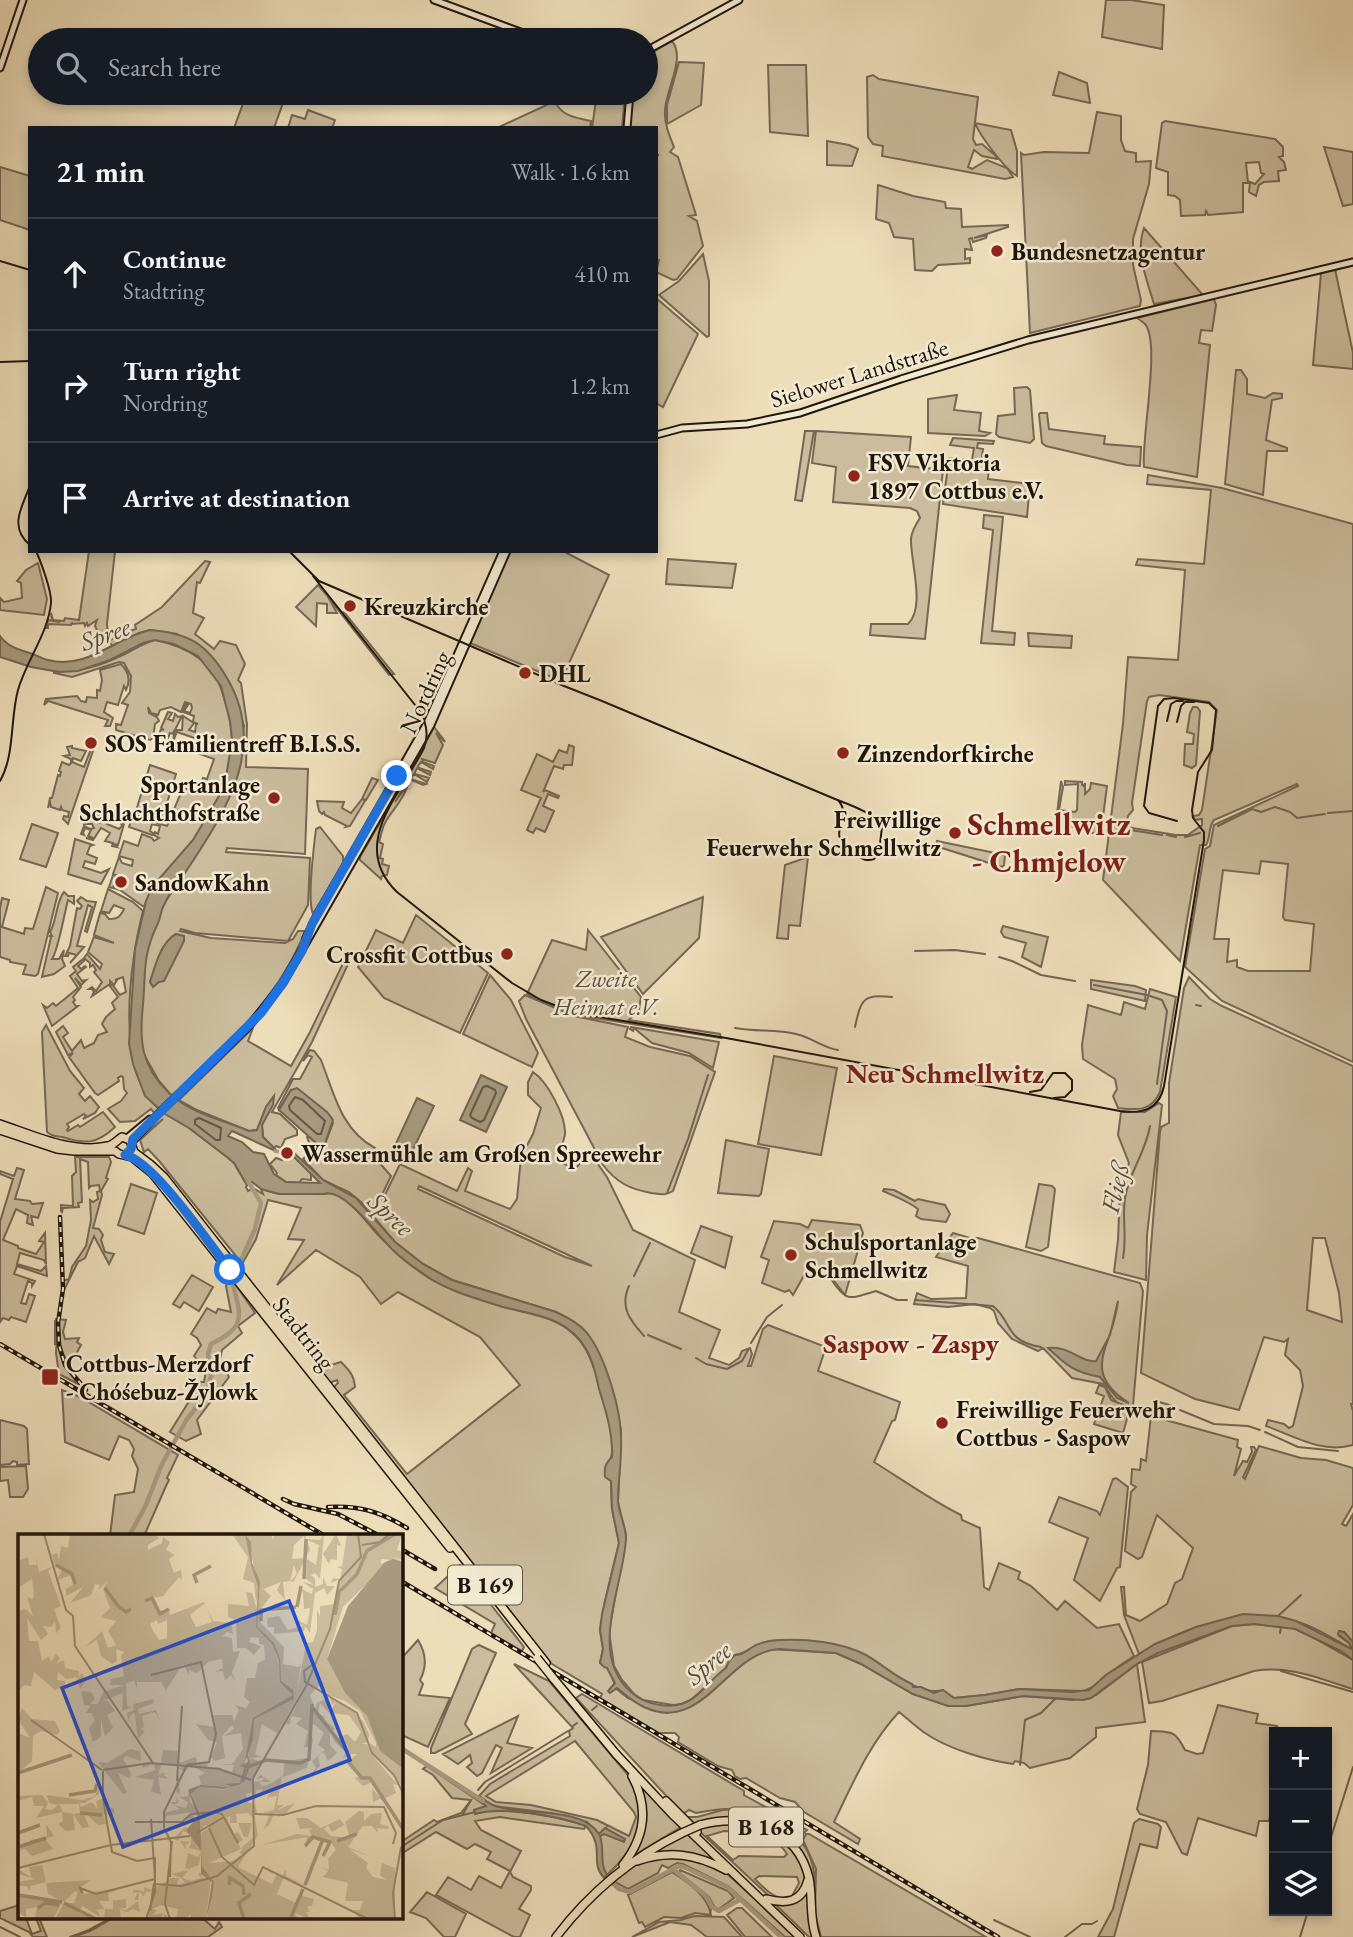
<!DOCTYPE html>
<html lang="en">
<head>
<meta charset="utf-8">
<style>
  body { margin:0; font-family:"EB Garamond",serif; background:#242831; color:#f1f3f6 }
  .controls { position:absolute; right:21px; bottom:21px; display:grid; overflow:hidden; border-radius:0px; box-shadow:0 4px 10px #0003 }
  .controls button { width:63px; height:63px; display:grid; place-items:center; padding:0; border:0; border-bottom:2px solid #363941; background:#171b24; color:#f1f3f6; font:35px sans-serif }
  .stop { position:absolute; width:21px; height:21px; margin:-16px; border:5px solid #1a73e8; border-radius:50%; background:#fff }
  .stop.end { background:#1a73e8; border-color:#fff; box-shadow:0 2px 7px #0008 }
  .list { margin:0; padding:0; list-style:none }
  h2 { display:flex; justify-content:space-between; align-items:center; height:91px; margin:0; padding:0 28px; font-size:30px }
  h2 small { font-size:23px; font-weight:400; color:#9ea1a6 }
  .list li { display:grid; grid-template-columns:46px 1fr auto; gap:21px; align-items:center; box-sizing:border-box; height:112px; padding:0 28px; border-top:2px solid #363941 }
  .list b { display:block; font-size:26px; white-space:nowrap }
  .list p { margin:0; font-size:23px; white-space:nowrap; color:#9ea1a6 }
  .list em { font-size:23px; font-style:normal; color:#9ea1a6 }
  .icon { flex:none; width:38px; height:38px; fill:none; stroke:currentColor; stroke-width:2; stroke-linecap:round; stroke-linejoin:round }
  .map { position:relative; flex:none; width:1353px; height:1937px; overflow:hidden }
  .search { position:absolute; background:#171b24; box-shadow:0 4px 10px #0003; left:28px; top:28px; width:630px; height:77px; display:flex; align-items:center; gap:18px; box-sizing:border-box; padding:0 24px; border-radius:38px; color:#9ea1a6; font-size:26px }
  .panel { position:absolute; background:#171b24; box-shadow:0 4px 10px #0003; left:28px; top:126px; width:630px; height:427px; border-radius:0px }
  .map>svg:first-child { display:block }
  .green { fill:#cabc9c; stroke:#756853; stroke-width:2; fill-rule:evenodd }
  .water { fill:#a79a7e; stroke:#716550; stroke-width:2 }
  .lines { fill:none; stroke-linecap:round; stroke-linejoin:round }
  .shore { stroke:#645844; stroke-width:2 }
  .stream { stroke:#716550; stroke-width:2 }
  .canal { stroke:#a79a7e; stroke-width:3.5 }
  .river { stroke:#a79a7e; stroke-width:4.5 }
  .secondary-casing { stroke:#20150a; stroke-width:9 }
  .primary-casing { stroke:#20150a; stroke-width:10 }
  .secondary { stroke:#f3ead2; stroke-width:5 }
  .primary { stroke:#eddeba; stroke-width:7 }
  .tram { stroke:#20150a; stroke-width:2 }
  .rail-casing { stroke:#20150a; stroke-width:4.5 }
  .rail { stroke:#f3ead2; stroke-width:2; stroke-dasharray:5; stroke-linecap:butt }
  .primary-bridge-casing { stroke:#20150a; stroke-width:10; stroke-linecap:butt }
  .primary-bridge { stroke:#eddeba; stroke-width:7 }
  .route { stroke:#1a73e8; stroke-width:9 }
  .poi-dot { fill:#8f2418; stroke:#f3ead2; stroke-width:2.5 }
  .labels { text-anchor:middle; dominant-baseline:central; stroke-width:5; stroke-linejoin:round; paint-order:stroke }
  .shield { fill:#f3ead2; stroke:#5f5546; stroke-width:2 }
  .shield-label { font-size:23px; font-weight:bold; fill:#20150a }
  .poi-label { font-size:24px; font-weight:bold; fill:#20150a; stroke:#f3ead2; text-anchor:start }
  .street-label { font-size:24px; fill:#20150a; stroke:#f3ead2 }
  .park-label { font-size:24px; font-style:italic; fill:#5c4f3d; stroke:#f3ead2 }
  .water-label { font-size:26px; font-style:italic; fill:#564a38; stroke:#f3ead2 }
  .quarter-label { font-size:28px; font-weight:bold; fill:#7a1f14; stroke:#f3ead2 }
  .district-label { font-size:32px; font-weight:bold; fill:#7a1f14; stroke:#f3ead2 }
  .inset-river { fill:none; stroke:#a79a7e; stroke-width:3.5 }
  .inset-road { fill:none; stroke:#9b8e74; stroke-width:2 }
  .view { fill:#1d4ed8; fill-opacity:0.15; stroke:#1d4ed8; stroke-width:3.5 }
  .inset-edge { fill:none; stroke:#20150a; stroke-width:3.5 }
</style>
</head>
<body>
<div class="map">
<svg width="1353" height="1937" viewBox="0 0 1353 1937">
  <rect width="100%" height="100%" fill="#eddeba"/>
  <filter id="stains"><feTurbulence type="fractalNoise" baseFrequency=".00286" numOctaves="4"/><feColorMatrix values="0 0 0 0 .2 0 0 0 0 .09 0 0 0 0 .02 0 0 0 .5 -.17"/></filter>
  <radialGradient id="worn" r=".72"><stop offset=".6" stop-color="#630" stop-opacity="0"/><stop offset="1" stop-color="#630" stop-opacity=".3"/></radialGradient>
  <path class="green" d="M 1106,0 L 1131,0 L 1164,5 L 1162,49 L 1102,37 Z
    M 672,41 C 686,58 666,89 665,110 C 664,123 669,135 674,147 L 670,152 L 678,157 L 696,215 L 689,216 L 697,221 L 703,246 L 677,279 L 673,280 L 656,272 L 659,260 L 656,259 L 656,156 L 659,155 L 656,155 L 656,128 L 628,128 L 632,93 L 646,93 L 646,56 Z
    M 679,62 L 704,63 L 701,105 L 667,124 L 667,105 Z
    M 768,65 L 806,65 L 808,136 L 770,132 Z
    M 1059,72 L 1087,83 L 1090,103 L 1053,95 Z
    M 873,75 L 879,79 L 978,97 L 973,139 L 976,145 L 982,144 L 996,156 L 997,159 L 982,156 L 974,150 L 968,167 L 972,169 L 987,160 L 1007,168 L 1013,177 L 1005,179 L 882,156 L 883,146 L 873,144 L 868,137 L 867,77 Z
    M 247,93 L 265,93 L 284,100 L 274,128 L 234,128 Z
    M 597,93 L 625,93 L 622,128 L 592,128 Z
    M 555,101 C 561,116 576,118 591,121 L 590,128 L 497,128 Z
    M 308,110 L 335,120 L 332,128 L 288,128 L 292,115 L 305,119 Z
    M 1097,112 L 1121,116 L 1121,140 L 1125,151 L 1136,153 L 1136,162 L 1151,161 L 1149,184 L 1133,239 L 1133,265 L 1141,300 L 1140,306 L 1030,333 L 1021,153 L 1024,155 L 1044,152 L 1089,153 Z
    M 1165,121 L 1275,139 L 1283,147 L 1283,156 L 1279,157 L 1284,162 L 1286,170 L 1278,171 L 1279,181 L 1264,182 L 1259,185 L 1256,196 L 1249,192 L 1250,182 L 1255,184 L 1264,174 L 1261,173 L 1259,162 L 1246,163 L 1248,183 L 1243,183 L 1243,212 L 1208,215 L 1206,211 L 1205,215 L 1181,216 L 1180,200 L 1175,196 L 1168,195 L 1168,172 L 1156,168 L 1162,123 Z
    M 975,123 L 1011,130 L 1017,151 L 1017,176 C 1005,169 980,136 975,123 Z
    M 827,141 L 849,145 L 858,149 L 852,166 L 827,165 Z
    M 1324,147 L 1353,152 L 1353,204 L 1343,206 Z
    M 0,167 L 30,176 L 30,230 L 0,220 Z
    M 878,185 L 913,196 L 945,202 L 946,208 L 961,209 L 962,227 L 1008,225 L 1008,227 L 974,238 L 987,235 L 986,238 L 973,242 L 972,238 L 969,239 L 972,250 L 965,249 L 965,259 L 970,258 L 970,263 L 938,265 L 932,271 L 915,270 L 913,239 L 894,237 L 889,223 L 876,219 Z
    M 1144,228 L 1203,295 L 1154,304 C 1147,280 1135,253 1144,228 Z
    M 703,254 L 709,281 L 709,336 L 707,337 L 659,295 L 679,281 Z
    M 1335,269 L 1353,353 L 1353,369 L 1313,365 L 1321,273 Z
    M 656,298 L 698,334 L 663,407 L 656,403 Z
    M 1214,299 L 1216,305 L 1212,331 L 1201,330 L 1199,343 L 1210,345 L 1197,477 L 1144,467 C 1141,440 1161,342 1145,324 C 1143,322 1140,320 1137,318 Z
    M 1236,370 L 1241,370 L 1247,379 L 1247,394 L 1265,398 L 1273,393 L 1282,394 L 1282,398 L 1272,400 L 1266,440 L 1287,448 L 1287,451 L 1267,451 L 1263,495 L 1225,484 Z
    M 1027,387 L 1030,390 L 1034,439 L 1030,443 L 999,437 L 996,434 L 998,416 L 1015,414 L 1014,388 Z
    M 957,395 L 954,410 L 981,413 L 979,431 L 990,433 L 985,436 L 928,433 L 928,399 Z
    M 1040,413 L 1047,413 L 1049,429 L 1105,436 L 1104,444 L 1141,447 L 1140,466 L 1127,465 L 1046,446 L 1042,443 L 1039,414 Z
    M 805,431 L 814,431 L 802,501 L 795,500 Z
    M 816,431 L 911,437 L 908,466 L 943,470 L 925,639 L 870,635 L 871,624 L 908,624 C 926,607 910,561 911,538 C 912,531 916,524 920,518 L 917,511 L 910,508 L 833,502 L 836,467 L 812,463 Z
    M 953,438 L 994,441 L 993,444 L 978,443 L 977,448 L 983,449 L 981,464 L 989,465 L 988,479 L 1030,484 L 1027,517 L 943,504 L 949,458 L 972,460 L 974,448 L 950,445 Z
    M 1148,475 L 1222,488 L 1353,524 L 1353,1062 L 1222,1001 L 1185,967 L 1205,849 L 1210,846 L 1214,825 L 1298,786 L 1297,784 L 1214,820 C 1208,827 1211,837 1206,845 L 1200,845 L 1180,961 L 1103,880 L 1123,724 L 1128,657 L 1178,660 L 1185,570 L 1136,565 L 1138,559 L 1204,564 L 1211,490 L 1147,484 ZM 1159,695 L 1209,702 L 1217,710 L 1202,810 L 1199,815 L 1193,816 L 1195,820 L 1202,819 L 1202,825 L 1188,835 L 1176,835 L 1126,827 L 1128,816 L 1133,810 L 1132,803 L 1147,701 L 1149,697 ZM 1261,861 L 1288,864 L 1283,917 L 1285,920 L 1314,924 L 1310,971 L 1248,971 L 1237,967 L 1237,960 L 1227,962 L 1229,939 L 1214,939 L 1223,870 L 1259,874 Z
    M 984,515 L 1003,517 L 992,631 L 1015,633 L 1014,645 L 981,643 L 993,530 L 983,528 Z
    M 89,551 L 115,551 L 107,624 L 108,634 L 105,635 L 102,632 L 104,638 L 101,639 L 95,626 L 97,620 L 88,626 L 87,623 L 85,626 L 84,623 L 72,624 L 72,622 L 71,625 L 48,624 L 48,628 L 46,628 L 48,620 L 60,622 L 52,620 L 51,613 L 53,620 L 64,621 L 65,618 L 79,620 Z
    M 510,551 L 563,551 L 609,575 L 561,681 L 470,643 Z
    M 668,559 L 736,564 L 732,588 L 666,584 Z
    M 205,561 L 210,562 L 200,583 L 197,582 L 193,613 L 204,618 L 195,634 L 214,649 L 220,641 L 236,645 L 245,664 L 238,680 L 241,683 L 247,724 L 246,767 L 308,769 L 305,854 L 227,848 L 226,852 L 310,858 L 308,905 L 288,941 L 195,933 L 181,929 L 180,931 L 211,938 L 285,943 L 293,939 L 298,931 L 305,931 C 278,1000 225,1046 172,1096 L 159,1081 L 142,1051 L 140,1033 L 146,949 L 164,904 L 205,841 L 244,726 L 229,682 L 177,634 L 150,630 L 139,633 L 112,646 L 109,641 L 123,633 L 136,629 L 135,625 L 162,607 ZM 183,941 L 159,982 L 153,986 L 150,982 L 162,949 Z
    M 38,563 L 47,599 L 44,615 L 0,610 L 0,598 L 4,602 L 22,598 L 21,583 L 17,581 L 26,570 Z
    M 318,585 L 342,613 L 344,612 L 394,674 L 389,675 L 328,597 L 337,613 L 327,613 L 327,604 L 317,603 L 316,626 L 296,607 Z
    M 1028,633 L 1072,636 L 1071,648 L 1029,646 Z
    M 155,640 C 189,647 215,662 224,698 C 228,711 232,725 232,740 C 231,776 214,815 191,843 C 174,864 153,881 144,907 L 120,890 L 114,888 L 115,884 L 122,888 L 125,881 L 116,879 L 113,888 L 109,887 L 113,875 L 126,879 L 113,874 L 119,857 L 122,863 L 132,866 L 133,860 L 119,856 L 124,841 L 138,846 L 142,834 L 152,838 L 154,841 L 159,838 L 154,835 L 155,832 L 158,834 L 160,826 L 152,824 L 150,831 L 153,833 L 152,835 L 129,827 L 133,815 L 167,826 L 183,788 L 198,791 L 203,778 L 207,779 L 214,759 L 197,753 L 201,741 L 218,746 L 174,731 L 173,733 L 176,734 L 173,742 L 174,734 L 170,733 L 165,745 L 156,743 L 161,729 L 164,730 L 161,728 L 168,712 L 172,713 L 168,719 L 173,721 L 175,714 L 178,717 L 182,716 L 175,730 L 182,730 L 183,716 L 194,723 L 189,730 L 195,732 L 196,724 L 198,724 L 193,722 L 194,716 L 183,712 L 186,704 L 188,705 L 184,711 L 190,713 L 192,708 L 191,704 L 185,702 L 181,712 L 171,707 L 160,710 L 158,715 L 151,713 L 148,707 L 149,713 L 157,717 L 159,721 L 155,724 L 153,738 L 150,740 L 116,730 L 116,724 L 121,725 L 128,705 L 122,703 L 130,692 L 131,676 L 124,663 L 119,662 L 72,677 L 54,673 L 54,671 C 80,673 102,665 125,654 C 135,649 143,643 155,640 Z
    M 121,664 C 130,673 130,682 126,690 L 124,686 L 118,705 L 107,702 L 104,712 L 113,718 L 110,726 L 105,726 L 108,720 L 48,701 L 44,705 L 46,699 L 77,696 L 81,701 L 86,702 L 87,697 L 97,698 L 97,690 L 100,691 L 102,680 L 100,670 Z
    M 1193,707 L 1197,707 L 1200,711 L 1196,765 L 1192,768 L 1184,765 L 1185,744 L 1193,744 L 1194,734 L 1187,732 L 1190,713 Z
    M 434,727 L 444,740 L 445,742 L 436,733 L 443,745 L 435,763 L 422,759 L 423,762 L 434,766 L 433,769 L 421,762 L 418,766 L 419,768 L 431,772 L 430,775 L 417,768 L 415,772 L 415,774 L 429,778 L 427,782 L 414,774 L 410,779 L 426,784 L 423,785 L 407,778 Z
    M 93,744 L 95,745 L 68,824 L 63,819 L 64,816 L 68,817 L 69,812 L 62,810 L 61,807 L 60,810 L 51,807 L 50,802 L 48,808 L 50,798 L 52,798 L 58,775 L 60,776 L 61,772 L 59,771 L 62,762 L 69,765 L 71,763 L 71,759 L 64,756 L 70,755 L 67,747 L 72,746 L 72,748 L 86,751 L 81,761 L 73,758 L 72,762 L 84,767 Z
    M 569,745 L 574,747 L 572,765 L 564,765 L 563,769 L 554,766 L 543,792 L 545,790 L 559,796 L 558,798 L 548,794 L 543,806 L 554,811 L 545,832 L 536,828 L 533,833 L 527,830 L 541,798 L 521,790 L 537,754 L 553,762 L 559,750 L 567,753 Z
    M 150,765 L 176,774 L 161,822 L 135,814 Z
    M 372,778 L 378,780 L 366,800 L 363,799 L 365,801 L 350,826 L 346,827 L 347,826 L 325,815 L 324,812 L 322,814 L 319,811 L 317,801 L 344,802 L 342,808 L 351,813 L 362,799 Z
    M 1061,781 L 1063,787 L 1059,810 L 1075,812 L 1077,810 L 1078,784 L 1065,785 L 1065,781 L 1082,782 L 1082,785 L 1084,786 L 1085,783 L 1085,794 L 1090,789 L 1091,783 L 1107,786 L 1101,832 L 1092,833 L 1059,823 L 1060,815 L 1057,814 Z
    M 403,783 L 406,784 L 395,802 L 408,784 C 404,800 392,810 386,821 C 381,829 382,834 379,842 L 383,844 L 380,858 L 383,859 L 382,864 L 389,866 L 387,875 L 382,876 L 381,879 L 360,860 L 360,857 Z
    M 87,812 L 91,813 L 93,816 L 97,815 L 95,821 L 101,823 L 103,818 L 98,818 L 99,815 L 119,822 L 109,820 L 107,824 L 119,829 L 122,826 L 121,823 L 124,824 L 118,845 L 114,844 L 117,847 L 112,846 L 113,843 L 105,841 L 110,833 L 101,828 L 93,840 L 86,838 L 93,838 L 88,836 L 91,830 L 85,828 L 83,833 L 84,835 L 81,834 L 84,826 L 90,829 L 94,828 L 92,824 L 83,824 L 86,823 L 89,813 Z
    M 32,824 L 58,833 L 46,867 L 20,859 Z
    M 320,827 L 343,856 L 343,863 L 313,914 C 307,901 314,845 316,829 Z
    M 75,839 L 93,845 L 90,846 L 87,854 L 97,858 L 95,864 L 85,861 L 83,867 L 101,873 L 109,869 L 101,884 L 68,874 Z
    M 937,841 L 1005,855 L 1004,865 L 1002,867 L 942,848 L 936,844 Z
    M 808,857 L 800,926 L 789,925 L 788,939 L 777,938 L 785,865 Z
    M 46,887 L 58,893 L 38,974 L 35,976 L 23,974 L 26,965 L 10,962 L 10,960 L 0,957 L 0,908 L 2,898 L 9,900 L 2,927 L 24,934 L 25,928 L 33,929 Z
    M 108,889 L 133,902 L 143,911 C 130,961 114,1073 159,1109 L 155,1114 L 151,1109 L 135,1121 L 120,1122 L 108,1109 L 121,1101 L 127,1093 L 124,1089 L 123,1077 L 121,1076 L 118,1078 L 119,1081 L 98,1095 L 95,1093 L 69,1057 L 73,1053 L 68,1055 L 56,1032 L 63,1026 L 68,1033 L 63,1037 L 72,1051 L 81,1040 L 84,1048 L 94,1043 L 98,1035 L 107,1032 L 102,1024 L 106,1017 L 115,1009 L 112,1003 L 118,997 L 110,986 L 112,984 L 120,995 L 126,992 L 123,977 L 115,980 L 117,980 L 114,985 L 110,981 L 110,984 L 92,996 L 94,992 L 92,989 L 89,989 L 92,987 L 96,991 L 102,982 L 94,972 L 96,970 L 93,965 L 90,967 L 90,963 L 84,958 L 87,954 L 100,969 L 102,964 L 88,952 L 94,937 L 114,943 L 94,935 L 100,913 L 105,914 L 109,919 C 118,919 120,917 124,909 L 114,905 L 109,913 L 101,911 Z
    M 64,892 L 68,896 L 74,896 L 74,904 L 68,900 C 64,915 58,951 52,959 L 59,959 L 64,950 L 62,959 L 65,966 L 54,974 L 42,977 L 51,937 L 49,936 L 52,936 L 50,932 C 57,921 56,901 64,892 Z
    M 81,897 L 87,901 L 96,902 L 87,932 L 85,931 L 92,907 L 88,905 L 77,946 L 84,947 L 70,963 L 77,955 L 69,953 L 68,956 L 65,956 L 70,946 L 77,908 L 80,909 L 82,906 L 77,901 Z
    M 703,897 L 699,938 L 643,994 L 601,937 Z
    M 416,915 L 488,973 L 460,1033 L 384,998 L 358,967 L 376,930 L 403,943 Z
    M 1003,926 L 1048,937 L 1041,967 L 1022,957 L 1026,943 L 1004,937 L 1001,932 Z
    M 588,930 L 641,997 L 639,1009 L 629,1020 L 720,1034 L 721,1038 L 588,1017 L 554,1007 L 527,994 L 552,940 L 586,950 Z
    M 346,957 L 349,962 L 312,1042 L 272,1112 L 280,1114 L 297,1130 L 297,1135 L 285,1139 L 281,1148 L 276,1146 L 274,1148 L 263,1137 C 263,1133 262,1129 262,1125 C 263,1114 272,1107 274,1096 L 266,1107 L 257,1130 L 249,1131 L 197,1110 L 179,1100 L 253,1028 L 248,1041 L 291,1066 L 310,1032 Z
    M 83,959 L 84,961 L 78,966 L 81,969 L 85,966 L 86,967 L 77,974 L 82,981 L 86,980 L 81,985 L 75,978 L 81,987 L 73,997 L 75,1000 L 73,1002 L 76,1006 L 78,1006 L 52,1026 L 43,1005 L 47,1008 L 53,1003 L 56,1006 L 78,988 L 70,976 L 76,971 L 73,967 Z
    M 490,975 L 511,1000 L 538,1053 L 532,1067 L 463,1034 Z
    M 1189,977 L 1210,999 L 1222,1006 L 1353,1066 L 1353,1404 L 1351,1404 L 1353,1411 L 1353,1445 C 1322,1454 1294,1436 1266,1426 L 1268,1420 L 1284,1424 L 1289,1428 L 1293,1426 L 1303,1386 L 1300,1370 L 1285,1355 L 1288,1339 L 1284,1342 L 1264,1337 L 1239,1410 L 1195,1399 L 1141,1373 L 1160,1132 L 1161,1127 L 1169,1123 L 1169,1083 L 1184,988 ZM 1313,1238 L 1325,1238 L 1339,1293 L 1342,1322 L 1307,1310 Z
    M 1091,980 L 1135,986 L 1146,990 L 1145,1001 L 1091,989 Z
    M 1150,989 L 1176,997 L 1160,1092 C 1151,1112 1137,1110 1118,1108 L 1113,1096 L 1117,1089 L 1115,1079 L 1083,1059 L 1082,1045 L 1088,1005 L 1121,1015 L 1124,1002 L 1145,1009 Z
    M 525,995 L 574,1016 L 628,1027 L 625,1037 L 650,1047 L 690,1056 L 715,1072 L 673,1191 C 665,1196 660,1194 651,1193 C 630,1189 617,1183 603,1165 L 526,1019 L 519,1001 Z
    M 46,1025 L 70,1071 L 84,1088 L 79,1094 L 85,1101 L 90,1096 L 99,1107 L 95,1113 L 83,1119 L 86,1116 L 84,1114 L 67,1124 L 69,1127 L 67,1130 L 68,1131 L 78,1125 L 80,1127 L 103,1112 L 115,1127 C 96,1145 85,1144 62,1137 C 56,1136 53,1137 47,1132 L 42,1032 Z
    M 631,1027 L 719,1042 L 713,1068 L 689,1053 L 652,1043 L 634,1028 L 633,1031 L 630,1029 Z
    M 310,1050 L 314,1051 L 321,1060 C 334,1093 341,1130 375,1148 L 374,1154 L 370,1152 L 391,1176 L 378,1203 L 380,1205 L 400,1164 L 457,1191 L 468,1168 L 472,1171 L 465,1191 L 510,1209 L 517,1199 L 521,1157 L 533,1134 L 541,1108 L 528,1095 L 528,1082 L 533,1072 C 547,1081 566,1116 565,1134 C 564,1142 559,1152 556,1160 L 575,1169 L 583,1160 L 595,1160 L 607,1177 L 633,1230 L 695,1260 L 679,1312 L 720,1330 L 709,1358 L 729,1365 L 739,1358 L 742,1351 L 750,1348 L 752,1354 L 748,1366 L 751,1366 L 763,1329 L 768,1325 L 826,1347 L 818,1371 L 900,1402 L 895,1420 L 892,1421 L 874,1462 C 903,1480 931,1500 961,1515 L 962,1520 L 980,1528 L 984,1587 L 989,1590 L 999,1563 L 1020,1572 L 1018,1579 L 1031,1586 L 1057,1610 L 1065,1601 L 1097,1628 L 1119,1624 L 1134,1656 L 1106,1675 L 1095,1686 L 1084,1691 L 1020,1689 L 985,1695 L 954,1698 L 943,1690 C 916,1698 881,1661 856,1651 C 835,1642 793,1638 770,1641 C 757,1643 747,1654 735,1655 L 729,1661 L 726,1668 L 691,1700 L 682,1704 L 673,1705 L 643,1700 L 634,1694 L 622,1680 L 614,1666 L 609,1632 L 626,1536 L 618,1502 L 621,1430 L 606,1373 L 587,1333 L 556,1312 L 452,1280 L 423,1264 L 395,1242 L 361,1202 L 349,1192 L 323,1180 L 303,1159 L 311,1151 L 306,1149 L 310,1145 L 307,1137 L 308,1136 L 323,1149 L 333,1123 L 291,1090 L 279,1110 L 278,1108 L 293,1079 L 300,1079 L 312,1057 L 308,1055 L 303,1061 ZM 419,1186 L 592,1266 L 565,1257 L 418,1189 Z
    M 774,1056 L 837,1068 L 821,1155 L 758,1144 Z
    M 1159,1103 L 1162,1105 L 1147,1235 L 1146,1280 L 1114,1272 L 1118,1240 L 1120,1190 L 1129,1163 L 1118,1135 L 1121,1112 L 1145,1112 Z
    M 164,1113 L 189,1128 L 227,1157 L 234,1163 L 247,1185 L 246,1187 L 248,1191 L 253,1188 L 263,1194 L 261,1189 L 279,1194 L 324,1194 C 345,1187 367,1225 380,1237 C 395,1252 411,1267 429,1278 C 451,1291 480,1300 504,1307 C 532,1315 560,1316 580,1341 C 595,1358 614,1430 612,1453 C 611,1462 604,1467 606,1477 L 611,1481 L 612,1509 L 619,1543 L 605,1601 L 600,1630 L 603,1649 L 600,1663 L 607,1667 L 615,1684 L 614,1687 L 628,1698 L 667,1713 L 707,1696 L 749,1658 L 771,1649 L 836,1653 L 861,1664 L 913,1694 L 949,1706 L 966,1706 L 1023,1696 L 1073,1700 L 1096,1695 L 1137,1664 L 1145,1722 L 1096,1728 L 1096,1737 L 1070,1758 L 1030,1768 L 1024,1763 L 1015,1761 L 1013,1764 C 986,1760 948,1749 925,1733 C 916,1727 908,1719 899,1712 C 869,1744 853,1783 834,1822 L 860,1839 L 858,1844 L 804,1812 L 795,1802 L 780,1798 L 746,1778 L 740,1779 L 735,1776 L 732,1770 L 718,1766 L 678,1742 L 679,1737 L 675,1733 L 659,1733 L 600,1698 L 602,1694 L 552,1664 L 339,1398 L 333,1388 L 338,1383 L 337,1380 L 329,1383 L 313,1359 L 314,1357 L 328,1366 L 341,1362 C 349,1370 354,1375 355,1387 L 344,1395 L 407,1474 L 520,1385 L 480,1337 L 398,1292 L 381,1304 L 360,1277 L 316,1250 L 277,1285 L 304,1240 L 288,1239 L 301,1208 L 268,1200 L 256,1239 L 240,1268 L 235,1262 L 236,1256 L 160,1162 L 148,1149 L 144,1152 L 140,1140 L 163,1119 L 140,1138 L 140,1136 Z
    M 726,1140 L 769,1149 L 761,1194 L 759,1196 L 718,1193 Z
    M 285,1154 L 291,1154 L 311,1173 L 311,1180 L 302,1179 L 299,1183 L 286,1182 L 276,1175 L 277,1173 L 270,1164 L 276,1158 L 282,1160 Z
    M 75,1157 L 109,1157 L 111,1162 L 106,1178 L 108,1179 L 101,1191 L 102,1195 L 93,1228 L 99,1229 L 103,1235 L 101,1240 L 105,1252 L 114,1254 L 109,1264 L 94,1236 L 85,1258 L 78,1262 L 64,1290 L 62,1290 L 62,1281 L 69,1279 L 72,1267 L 86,1246 L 91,1220 L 90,1200 L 93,1202 L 98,1199 L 97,1192 L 100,1191 L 99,1185 L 91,1186 L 89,1188 L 88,1162 L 80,1159 L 82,1202 L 78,1203 L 79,1207 L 63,1208 L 62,1212 L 61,1211 L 61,1205 L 73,1206 L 72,1176 L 76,1172 Z
    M 17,1168 L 24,1170 L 15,1199 L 30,1201 L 32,1204 L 43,1203 L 38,1218 L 31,1216 L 33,1225 L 27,1223 L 28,1215 L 16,1209 L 3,1240 L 18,1246 L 18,1248 L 36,1254 L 44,1242 L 39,1241 L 45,1233 L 46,1264 L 44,1260 L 20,1253 L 17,1264 L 41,1271 L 46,1266 L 47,1276 L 17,1266 L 14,1274 L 35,1281 L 32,1286 L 32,1283 L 28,1281 L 21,1303 L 26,1304 L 29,1294 L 35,1296 L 26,1322 L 11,1317 L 9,1320 L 3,1318 L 0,1322 L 0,1222 L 13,1179 L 0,1174 L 0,1171 L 14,1176 Z
    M 131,1184 L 157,1193 L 144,1234 L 118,1225 Z
    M 1039,1184 L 1052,1186 L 1055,1189 L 1048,1247 L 1041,1251 L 1026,1247 Z
    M 884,1189 L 894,1190 L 915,1201 L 918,1199 L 945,1205 L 950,1214 L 946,1222 L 921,1219 L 916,1216 L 918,1209 C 909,1202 894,1196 883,1191 Z
    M 812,1220 L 860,1225 L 863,1233 L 845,1295 L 824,1268 L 806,1272 L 793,1295 L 789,1290 L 785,1292 L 762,1283 L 769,1260 L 761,1257 L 774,1221 L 800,1224 L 808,1228 Z
    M 701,1226 L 732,1237 L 725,1268 L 691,1253 Z
    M 953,1233 L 970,1238 L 978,1238 L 1140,1283 L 1143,1291 L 1133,1405 C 1112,1407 1113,1395 1103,1384 L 1072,1378 L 1043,1348 L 1038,1351 L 1012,1339 L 998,1323 L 994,1311 L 990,1308 L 975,1304 L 948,1307 L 914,1304 L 917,1293 L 931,1299 L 966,1298 L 968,1266 L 936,1257 Z
    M 192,1275 L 213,1287 L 199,1311 L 184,1302 L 180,1308 L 173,1304 Z
    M 229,1275 L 255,1313 L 238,1326 L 242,1333 L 222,1350 L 220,1360 L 229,1377 L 197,1420 L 201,1434 L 186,1441 L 170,1432 L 201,1382 L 204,1382 L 206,1371 L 194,1356 L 201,1345 L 197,1338 L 191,1334 L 207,1308 L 216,1313 L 218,1309 L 231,1312 L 226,1286 Z
    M 56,1319 L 66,1320 L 63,1332 L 65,1339 L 79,1338 L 77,1342 L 81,1345 L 75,1356 L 67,1360 L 63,1354 L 65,1367 L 78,1384 L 59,1374 L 56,1353 L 57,1333 L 55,1345 L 55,1320 L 57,1332 Z
    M 1099,1385 L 1105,1387 L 1111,1400 L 1130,1408 L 1123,1433 L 1094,1424 L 1104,1396 L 1096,1393 Z
    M 62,1390 L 80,1397 L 178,1455 L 167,1478 L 169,1480 L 166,1486 L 144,1536 L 110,1536 L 115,1495 L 134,1492 L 138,1469 L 132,1456 L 134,1449 L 129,1440 L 119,1436 L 109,1460 L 65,1442 Z
    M 1151,1416 L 1238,1440 L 1237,1447 L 1241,1449 L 1234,1476 L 1243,1461 L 1247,1462 L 1252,1452 L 1251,1447 L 1254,1447 L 1256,1450 L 1243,1477 L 1245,1479 L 1259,1446 L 1301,1458 L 1326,1460 L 1353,1468 L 1353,1505 L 1342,1524 L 1346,1526 L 1353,1514 L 1353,1642 L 1344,1632 L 1339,1636 L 1349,1643 L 1353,1650 C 1335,1640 1315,1626 1294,1621 C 1243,1607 1184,1627 1139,1654 L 1124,1615 L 1121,1587 L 1124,1587 L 1126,1615 L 1140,1621 L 1167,1604 L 1175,1583 L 1182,1579 L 1193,1548 L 1157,1515 L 1142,1557 L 1138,1559 L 1125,1551 L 1131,1492 L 1136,1487 L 1131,1484 L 1132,1469 L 1140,1470 L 1141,1459 L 1146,1461 Z
    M 0,1420 L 24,1426 L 27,1429 L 29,1464 L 17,1465 L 17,1462 L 13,1461 L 10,1464 L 0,1465 Z
    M 26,1466 L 28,1489 L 23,1497 L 10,1497 L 8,1480 L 0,1481 L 0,1467 Z
    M 1116,1478 L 1128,1487 L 1120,1567 L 1117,1568 L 1100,1601 L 1074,1580 L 1088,1538 L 1049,1522 L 1059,1497 L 1097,1511 L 1100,1515 L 1113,1479 Z
    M 460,1565 L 524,1647 L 522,1651 L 491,1633 L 495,1624 L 435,1588 Z
    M 1254,1624 L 1296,1628 L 1353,1660 L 1353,1689 C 1320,1679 1290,1665 1254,1671 L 1162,1701 L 1149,1703 L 1142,1662 L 1232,1626 Z
    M 418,1640 C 426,1653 427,1667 420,1680 L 423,1684 L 419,1695 L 450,1698 L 428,1747 L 404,1736 L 401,1742 L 401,1659 Z
    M 479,1645 L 496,1653 L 465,1724 L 472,1734 L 435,1753 L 431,1753 L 431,1748 L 472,1649 Z
    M 514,1664 L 549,1681 L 633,1781 C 649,1822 637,1847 607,1875 L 602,1866 L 600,1836 L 604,1834 L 606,1828 L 599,1834 L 587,1822 L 551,1813 L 493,1806 L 479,1796 L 490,1784 L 570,1736 L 569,1731 L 573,1728 ZM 575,1741 L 634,1812 L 636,1817 L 629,1836 L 597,1820 L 531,1805 L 496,1802 L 486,1796 Z
    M 582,1694 L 744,1791 L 744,1795 L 807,1830 L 800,1837 C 777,1804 730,1806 696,1813 L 689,1810 L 683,1814 L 576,1698 Z
    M 1218,1705 L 1258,1714 L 1256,1723 L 1277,1726 L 1279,1729 L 1290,1732 L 1274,1732 L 1274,1798 L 1269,1821 L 1259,1821 L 1256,1836 L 1198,1818 L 1187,1855 L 1182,1853 L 1166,1822 L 1140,1814 L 1137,1809 L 1148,1765 L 1151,1731 C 1172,1732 1175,1730 1185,1750 L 1197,1754 L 1203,1753 Z
    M 518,1716 L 507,1743 L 532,1748 L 491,1773 L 502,1748 L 496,1745 L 482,1773 L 477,1776 L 467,1767 L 472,1763 L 470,1755 L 458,1764 L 443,1754 Z
    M 427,1766 L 486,1806 L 484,1811 C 510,1808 561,1817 586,1826 L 584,1829 L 500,1817 L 475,1821 L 481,1830 L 521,1851 L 510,1872 L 513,1877 L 531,1886 L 531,1890 L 519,1909 L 530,1915 L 520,1937 L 514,1937 L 436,1895 L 448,1877 L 471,1890 L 479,1876 L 501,1888 L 510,1871 L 487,1859 L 491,1852 L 475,1844 L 467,1849 L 436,1832 L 401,1854 L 401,1842 L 434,1820 L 437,1822 L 461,1813 L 471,1800 L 452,1798 L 433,1775 L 423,1769 Z
    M 640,1784 L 681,1827 L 633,1856 C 647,1831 649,1811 640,1784 Z
    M 723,1810 C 763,1808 807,1828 814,1872 C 818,1895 810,1913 819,1937 C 806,1918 815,1891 809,1869 C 795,1818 734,1808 692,1825 L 684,1817 L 697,1817 Z
    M 1139,1819 L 1158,1824 L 1161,1827 L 1157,1848 L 1140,1844 L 1114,1937 L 1098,1937 L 1113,1909 L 1134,1823 Z
    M 719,1823 C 818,1819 825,1920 771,1898 L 697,1829 ZM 724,1831 C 746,1831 774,1833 787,1854 L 784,1857 L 739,1856 L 733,1860 L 707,1836 ZM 759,1876 L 797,1877 L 799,1883 L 791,1898 C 775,1901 766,1890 755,1879 Z
    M 687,1832 L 725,1868 C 699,1855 680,1850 650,1854 Z
    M 806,1834 L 809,1834 L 986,1937 L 821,1937 L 815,1914 L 816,1869 L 803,1840 Z
    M 652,1857 L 690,1857 L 725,1872 L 797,1937 L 785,1937 L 728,1886 L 683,1864 L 677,1863 L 668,1868 L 662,1865 L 658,1873 L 628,1889 L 613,1881 L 634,1865 Z
    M 680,1870 L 728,1891 L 734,1898 L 719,1909 L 715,1908 L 709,1897 L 679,1873 Z
    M 672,1872 C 689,1883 708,1896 711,1915 L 695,1913 L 681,1918 L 664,1917 L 645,1927 L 642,1922 L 639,1923 L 628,1895 Z
    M 808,1887 L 808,1918 L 813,1937 L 809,1937 L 773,1902 C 791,1908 797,1899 808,1887 Z
    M 427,1892 L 466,1914 L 455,1937 L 444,1937 L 426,1918 L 410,1912 Z
    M 19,1905 L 19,1918 L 26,1918 L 32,1934 L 41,1931 L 36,1918 L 39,1918 L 47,1937 L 33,1937 L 29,1932 L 0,1918 L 0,1911 Z
    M 737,1908 L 742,1908 L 772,1937 L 745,1937 L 727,1915 Z
    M 694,1916 L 724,1917 L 742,1937 L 707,1937 L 691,1925 L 670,1922 L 632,1937 L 659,1922 L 681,1920 Z
    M 113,1918 L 202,1918 L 215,1929 L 219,1922 L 222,1927 L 208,1937 L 73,1937 L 90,1931 Z"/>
  <path class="water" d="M 150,630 C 189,633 207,644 227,678 C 270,750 222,816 183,876 C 177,885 169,893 165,903 C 161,909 161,916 158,923 C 142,957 146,969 143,1005 C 139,1040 141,1066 168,1092 C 189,1113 223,1120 249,1131 L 257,1130 L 266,1107 L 274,1096 L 273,1105 L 262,1125 L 263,1137 L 278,1152 L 232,1131 L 228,1136 L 242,1142 L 253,1152 L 264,1154 L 274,1174 L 286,1182 L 320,1183 L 291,1154 L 294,1153 L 323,1180 L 356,1198 L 395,1242 L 423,1264 L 452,1280 L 556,1312 C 567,1317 579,1323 587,1333 C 605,1355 621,1410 621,1438 C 622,1460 618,1480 618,1502 C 619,1514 626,1526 626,1538 C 624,1587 583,1662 639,1698 C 649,1704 669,1708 681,1704 C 698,1700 711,1678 726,1668 L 729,1661 L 735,1655 C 744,1655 747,1650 754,1646 C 762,1642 772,1640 781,1640 C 807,1639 842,1642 866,1655 C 882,1664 895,1677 912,1684 L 913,1687 L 921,1687 L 934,1693 L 943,1690 L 954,1698 L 985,1695 L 1020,1689 L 1072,1692 L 1089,1690 L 1106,1675 L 1155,1644 L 1196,1627 L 1243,1614 L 1278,1616 L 1296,1621 L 1353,1650 L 1349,1643 L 1338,1634 L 1339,1631 L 1344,1632 L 1353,1642 L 1353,1660 L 1341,1651 L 1295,1629 L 1254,1624 L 1232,1626 L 1158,1653 L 1137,1664 L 1091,1698 L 1083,1700 L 1023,1696 L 966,1706 L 948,1706 L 913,1694 L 861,1664 L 836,1653 L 779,1649 C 727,1652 703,1735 644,1707 C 633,1702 626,1695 617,1688 L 610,1693 L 608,1691 L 615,1683 L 607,1668 L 604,1667 L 600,1663 L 603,1649 L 600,1630 L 602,1614 L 619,1543 L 612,1509 L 611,1481 L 605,1477 C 604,1468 605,1464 612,1457 C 613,1434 606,1411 599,1389 C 596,1375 593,1361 586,1349 C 568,1317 535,1315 503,1307 C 478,1299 447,1291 425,1275 C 415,1268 404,1261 395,1252 C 380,1239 345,1187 324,1194 L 279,1194 L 261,1189 L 252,1182 L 247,1185 L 234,1163 L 227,1157 L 189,1128 L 165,1114 L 145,1096 L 133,1064 L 129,1044 L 135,949 L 146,901 L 152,887 L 193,840 L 219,796 L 226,777 L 232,740 L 230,721 L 221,686 L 198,656 L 174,644 L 155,640 L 143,643 L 110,660 L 78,671 L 59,672 L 31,667 L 0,657 L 0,636 C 8,647 20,650 33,654 C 38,656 42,659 48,660 C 88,670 114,638 150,630 Z
    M 176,934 L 184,936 L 184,941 L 164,981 L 159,982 L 153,987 L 150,982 C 155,966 161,942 176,934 Z
    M 481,1075 L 507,1087 L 486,1132 L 460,1120 Z
    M 297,1088 L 327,1112 L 333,1120 L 323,1149 L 279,1110 L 291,1090 Z
    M 417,1098 L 434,1106 L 409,1158 L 393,1150 Z
    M 1118,1301 C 1114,1346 1078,1370 1129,1403 L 1117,1398 L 1100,1377 C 1074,1372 1067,1366 1048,1348 C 1069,1345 1081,1363 1096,1361 L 1110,1335 Z
    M 479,1796 C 484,1799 489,1804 493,1805 C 521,1817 580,1805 599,1834 L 605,1828 L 625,1839 L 624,1842 L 604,1834 L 600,1836 C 605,1850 599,1863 607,1875 L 604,1878 C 589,1862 606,1848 586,1826 C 559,1816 502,1806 475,1814 L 474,1810 L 486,1806 L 477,1798 Z"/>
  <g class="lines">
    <path class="shore" d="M 487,1086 L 495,1090 L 496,1093 L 484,1120 L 480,1122 L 472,1118 L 470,1115 L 483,1087 Z
      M 295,1097 L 303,1100 L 325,1121 L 321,1134 L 317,1134 L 290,1110 L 289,1106 Z
      M 199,1118 L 221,1128 L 220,1140 L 216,1140 L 195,1124 L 195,1120 Z"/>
    <path class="stream" d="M 1328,813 L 1353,811
      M 1218,826 L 1252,809 L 1261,812 L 1275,807 L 1290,812 L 1297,818 L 1325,814
      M 1124,829 L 1162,835
      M 1167,835 L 1176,837
      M 1185,837 L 1200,833
      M 915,951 L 955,950 L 985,954
      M 999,957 L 1012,961 L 1041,975 L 1075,981
      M 1094,985 L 1147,995
      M 1150,996 L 1162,1000 L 1167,1011 L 1157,1084
      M 1196,1005 L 1201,1006
      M 855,1027 C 861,999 863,994 892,997
      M 735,1028 C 755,1032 777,1029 796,1034 C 811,1037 823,1048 838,1050
      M 667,1193 L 688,1139 L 708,1075
      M 1123,1258 C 1127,1238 1122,1218 1125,1198 C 1129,1172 1146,1152 1150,1126
      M 634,1276 L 650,1243
      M 831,1279 C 847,1304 851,1298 876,1291 L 897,1300 L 907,1300
      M 629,1286 C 619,1308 631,1321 644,1336
      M 915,1300 L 993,1306 C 1013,1322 1004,1341 1041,1347
      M 648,1335 L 681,1349
      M 751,1343 L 767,1317 L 782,1305
      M 696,1358 L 706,1364 L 727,1369 L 742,1361 L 748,1350
      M 1159,1402 L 1173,1406
      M 1180,1410 L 1214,1424 L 1248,1426 L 1260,1430
      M 1265,1432 L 1298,1447 L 1338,1451
      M 1278,1616 L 1301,1595
      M 1280,1633 L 1281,1627
      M 1281,1671 L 1353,1692
      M 592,1710 L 597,1706
      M 573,1726 L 577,1723
      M 1020,1765 L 1025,1720 L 1041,1713 L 1055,1699
      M 478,1790 L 485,1782 L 568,1731
      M 463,1814 L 471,1800
      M 401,1847 L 443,1820 L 475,1812
      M 1327,1850 L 1353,1767
      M 710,1913 L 712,1907
      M 994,1920 L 1030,1937
      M 0,1927 L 20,1937
      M 70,1937 L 89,1930 L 111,1918
      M 1065,1937 L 1082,1924 L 1092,1924 L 1097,1921
      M 1300,1937 L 1308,1911"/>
    <path class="canal" d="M 275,1151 L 294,1155"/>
    <path class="river" d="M 129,1536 L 145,1507 L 162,1464 L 187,1419 L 206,1395 L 211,1376 L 208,1354 L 211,1344 C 250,1326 239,1313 232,1280 L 255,1229 L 261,1203 L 248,1181
      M 401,1748 L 483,1801
      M 673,1869 L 707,1897 L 712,1907 L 719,1911 L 741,1899
      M 608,1879 L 619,1889 L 630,1892 L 679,1866 L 684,1867 L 727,1887 L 781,1937"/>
    <defs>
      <path id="secondary" d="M 434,0 L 542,40
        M 646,51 L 739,0
        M 0,68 L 23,0
        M 627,128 L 630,93
        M 656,435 L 682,428 L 747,424 L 800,413 L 901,379 L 1028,340 L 1353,262
        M 306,938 L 315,919 L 427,723 L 503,551
        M 127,1138 L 150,1119
        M 131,1143 L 158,1114 L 250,1025 L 283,983 L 431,725 L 507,551"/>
      <path id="primary" d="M 0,1124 C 33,1135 72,1154 108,1146 C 114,1145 117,1140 122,1137 L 130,1140 L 134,1152 L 150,1164 L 164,1177 L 546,1663
        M 0,1130 L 57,1149 L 74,1151 L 115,1151 L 119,1154 L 132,1157 L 152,1173 L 450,1548
        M 553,1678 L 616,1754 L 674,1816 L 800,1937
        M 666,1801 L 697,1832
        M 700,1825 C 745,1813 797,1827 809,1878 C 813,1898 809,1917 816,1937
        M 637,1861 C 669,1850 696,1854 726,1870
        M 623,1865 C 645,1837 649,1807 632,1776
        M 766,1899 C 786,1904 802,1903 808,1880
        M 556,1937 C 591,1891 631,1858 682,1833"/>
    </defs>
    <use href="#secondary" class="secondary-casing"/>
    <use href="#primary" class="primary-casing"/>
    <use href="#secondary" class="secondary"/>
    <use href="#primary" class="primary"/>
    <path class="tram" d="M 0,261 L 30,270
      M 0,362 L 30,361
      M 30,486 C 21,508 9,528 30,545
      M 289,551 L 319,581
      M 313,576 L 419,710 C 427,723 429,735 424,748 C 401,794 348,844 397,892 L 512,983 L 541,1000 L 575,1013 L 726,1038 L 1120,1111 C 1142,1114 1159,1110 1164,1086 L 1204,840 L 1204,832 L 1193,818 L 1192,810 L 1198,772 L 1212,750 L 1216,710 L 1209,703 L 1174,698 L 1164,699 L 1158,706 L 1144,806 L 1149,813 L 1177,821
      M 319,581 L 564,686 L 602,701 L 835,799 C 850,805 873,812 882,827 L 879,852 L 874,859 C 865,862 861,858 853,853 C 822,832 855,819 838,800
      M 1167,721 L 1171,704 L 1176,701 L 1183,701
      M 1177,722 L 1181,706 L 1185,702 L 1194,702
      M 0,781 C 15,755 10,719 18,690 C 26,661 48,634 51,603 C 52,592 41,562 36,551
      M 1030,1092 L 1041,1090 L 1053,1073 L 1065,1073 L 1072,1080 L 1072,1090 L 1065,1097 L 1054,1098"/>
    <defs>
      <path id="rail" d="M 60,1217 L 63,1289 L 58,1323 L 59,1345 L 65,1365 L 86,1390
        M 0,1344 L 325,1536
        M 283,1499 L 294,1504 L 338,1514 L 380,1536
        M 328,1507 C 359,1505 381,1512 407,1528
        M 401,1549 L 435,1569
        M 401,1581 L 998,1937"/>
    </defs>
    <use href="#rail" class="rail-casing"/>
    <use href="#rail" class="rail"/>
    <defs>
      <path id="primary-bridge" d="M 537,1658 L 553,1678
        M 682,1833 L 700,1825"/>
    </defs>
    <use href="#primary-bridge" class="primary-bridge-casing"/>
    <use href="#primary-bridge" class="primary-bridge"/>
  </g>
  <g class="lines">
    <path class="route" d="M 230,1270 C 210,1245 154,1161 125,1155 L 131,1149 L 133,1139 L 261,1013 L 283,983 L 302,951 L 312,924 L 397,776"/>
  </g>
  <g class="poi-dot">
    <circle cx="997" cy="251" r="7"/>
    <circle cx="854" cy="476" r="7"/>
    <circle cx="350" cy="606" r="7"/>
    <circle cx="525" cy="673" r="7"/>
    <circle cx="91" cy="743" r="7"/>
    <circle cx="843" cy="753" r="7"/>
    <circle cx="274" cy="798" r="7"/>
    <circle cx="955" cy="833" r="7"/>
    <circle cx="121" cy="882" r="7"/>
    <circle cx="507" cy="954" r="7"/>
    <circle cx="287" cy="1153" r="7"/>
    <circle cx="791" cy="1255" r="7"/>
    <rect x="41" y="1368" width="18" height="18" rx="3.5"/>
    <circle cx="942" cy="1423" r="7"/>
  </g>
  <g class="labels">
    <g class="shield">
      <rect x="448" y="1565.5" width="74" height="39" rx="5"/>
      <rect x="729" y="1807.5" width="74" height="39" rx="5"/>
    </g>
    <g class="shield-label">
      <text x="485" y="1585">B 169</text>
      <text x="766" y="1827">B 168</text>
    </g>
    <g class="poi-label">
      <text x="1011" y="251">Bundesnetzagentur</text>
      <text x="868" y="462">FSV Viktoria<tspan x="868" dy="28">1897 Cottbus e.V.</tspan></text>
      <text x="364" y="606">Kreuzkirche</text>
      <text x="539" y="673">DHL</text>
      <text x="105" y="743">SOS Familientreff B.I.S.S.</text>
      <text x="857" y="753">Zinzendorfkirche</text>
      <text x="260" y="784" text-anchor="end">Sportanlage<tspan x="260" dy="28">Schlachthofstraße</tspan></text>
      <text x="941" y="819" text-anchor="end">Freiwillige<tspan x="941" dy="28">Feuerwehr Schmellwitz</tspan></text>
      <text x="135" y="882">SandowKahn</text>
      <text x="493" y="954" text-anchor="end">Crossfit Cottbus</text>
      <text x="301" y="1153">Wassermühle am Großen Spreewehr</text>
      <text x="805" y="1241">Schulsportanlage<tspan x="805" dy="28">Schmellwitz</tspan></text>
      <text x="66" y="1363">Cottbus-Merzdorf<tspan x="66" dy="28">- Chóśebuz-Žylowk</tspan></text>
      <text x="956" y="1409">Freiwillige Feuerwehr<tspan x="956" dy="28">Cottbus - Saspow</tspan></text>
    </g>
    <g class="street-label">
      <text transform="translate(859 373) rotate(-17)">Sielower Landstraße</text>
      <text transform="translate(425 692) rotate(-65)">Nordring</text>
      <text transform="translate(304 1333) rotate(52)">Stadtring</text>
    </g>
    <g class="park-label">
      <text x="606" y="978">Zweite<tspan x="606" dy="28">Heimat e.V.</tspan></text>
    </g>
    <g class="water-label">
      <text transform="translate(105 634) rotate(-20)">Spree</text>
      <text transform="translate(1115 1188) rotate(-77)">Fließ</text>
      <text transform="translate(391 1214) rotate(43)">Spree</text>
      <text transform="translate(708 1663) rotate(-40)">Spree</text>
    </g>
    <g class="quarter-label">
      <text x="945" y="1073">Neu Schmellwitz</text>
      <text x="911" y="1343">Saspow - Zaspy</text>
    </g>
    <g class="district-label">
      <text x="1049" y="824">Schmellwitz<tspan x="1049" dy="37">- Chmjelow</tspan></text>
    </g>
  </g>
  <g transform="translate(18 1534)">
    <rect width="385" height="385" fill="#eddeba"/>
    <path d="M 52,0 L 137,0 L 141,4 L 130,11 L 130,16 L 144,9 L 145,3 L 152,8 L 148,16 L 157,21 L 151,25 L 156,39 L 163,36 L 164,46 L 161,43 L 145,62 L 134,64 L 141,77 L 151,75 L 152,81 L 186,68 L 195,87 L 213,89 L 215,100 L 209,98 L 204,102 L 214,104 L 215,118 L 222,117 L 214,138 L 217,147 L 213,141 L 207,146 L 205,137 L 197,138 L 205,134 L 204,125 L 190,128 L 179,139 L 171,136 L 171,141 L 165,130 L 148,156 L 143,148 L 119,148 L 119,154 L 116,147 L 108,149 L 109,172 L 114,173 L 104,177 L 105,159 L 82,168 L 89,166 L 97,177 L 89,181 L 95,194 L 87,202 L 83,184 L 83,203 L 75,208 L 71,194 L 77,186 L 73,179 L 68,179 L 72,172 L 66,171 L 63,157 L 73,158 L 77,165 L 72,170 L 80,170 L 85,158 L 107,151 L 92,151 L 93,145 L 106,142 L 103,122 L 106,118 L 98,115 L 99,127 L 94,130 L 83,122 L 79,106 L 67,113 L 84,97 L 90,114 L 98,111 L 90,97 L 98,87 L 83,83 L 92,74 L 85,55 L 90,47 L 80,56 L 82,51 L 77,50 L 73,61 L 52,69 L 65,53 L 48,62 L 48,55 L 56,50 L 54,41 L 39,46 L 45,33 L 37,32 L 34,21 L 39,19 L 41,26 L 43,12 L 50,14 ZM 187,69 L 194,88 L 178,93 L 172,81 ZM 139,86 L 140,90 L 149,86 L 149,104 L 141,106 L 135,97 L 132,90 ZM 214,0 L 226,0 L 230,7 L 233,31 L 236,36 L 232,9 L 227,0 L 253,0 L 255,6 L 256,0 L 287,0 L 288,5 L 302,6 L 306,0 L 302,45 L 297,39 L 293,41 L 297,45 L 297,53 L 305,50 L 305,43 L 309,52 L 317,52 L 309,61 L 306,54 L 297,59 L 292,99 L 287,92 L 286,97 L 256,100 L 256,93 L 250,93 L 249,88 L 250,84 L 261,82 L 270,96 L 285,92 L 275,84 L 289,91 L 292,74 L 286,75 L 285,58 L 279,53 L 294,60 L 295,54 L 293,54 L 285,48 L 296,51 L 288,45 L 289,25 L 298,31 L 301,11 L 289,6 L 292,16 L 289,21 L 286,2 L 276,11 L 274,25 L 288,24 L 276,47 L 286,45 L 272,48 L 279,40 L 276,31 L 272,47 L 265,48 L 267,66 L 259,56 L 263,48 L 245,55 L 253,62 L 242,76 L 243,89 L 266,113 L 265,130 L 281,133 L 283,129 L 279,158 L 288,109 L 295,108 L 299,96 L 299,76 L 302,83 L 302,72 L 317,70 L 322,45 L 313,49 L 315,44 L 322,45 L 324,35 L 319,33 L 324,32 L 329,0 L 384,0 L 379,16 L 385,18 L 385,26 L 371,22 L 384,27 L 363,25 L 363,30 L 367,28 L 365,34 L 325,73 L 309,125 L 327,159 L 349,182 L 362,217 L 385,235 L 385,253 L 354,219 L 352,209 L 358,213 L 358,209 L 342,177 L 327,167 L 302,158 L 310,159 L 302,151 L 292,161 L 297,175 L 299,169 L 309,165 L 311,179 L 302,169 L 300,179 L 306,183 L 307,178 L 306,185 L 317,195 L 314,197 L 318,205 L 329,200 L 337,208 L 343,198 L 331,181 L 312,179 L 318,167 L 314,171 L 312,163 L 331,173 L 345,187 L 351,200 L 350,208 L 343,210 L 349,210 L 355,222 L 380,251 L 375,250 L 378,259 L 364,266 L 372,273 L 362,265 L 355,268 L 354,255 L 361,262 L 358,251 L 352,243 L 355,248 L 345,252 L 337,244 L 343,242 L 331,227 L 339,220 L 331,220 L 330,227 L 330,222 L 325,224 L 328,218 L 316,207 L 312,196 L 312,211 L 319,219 L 310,227 L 306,218 L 300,222 L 302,232 L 294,240 L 298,234 L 294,227 L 307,216 L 300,211 L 306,199 L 296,190 L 292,192 L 295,207 L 289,234 L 265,243 L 266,232 L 268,219 L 267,227 L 290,224 L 291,213 L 286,213 L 290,197 L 278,190 L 284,184 L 273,182 L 272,191 L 268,189 L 277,175 L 290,146 L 250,215 L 259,199 L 244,190 L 237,220 L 243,223 L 233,224 L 243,228 L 235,248 L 244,247 L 247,243 L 238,245 L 243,241 L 253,248 L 241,248 L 244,252 L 238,254 L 254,249 L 264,242 L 259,271 L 266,271 L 259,276 L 277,269 L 267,280 L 260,283 L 261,279 L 256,279 L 252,290 L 246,295 L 252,279 L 245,278 L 256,276 L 259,262 L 251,263 L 250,267 L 250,262 L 253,259 L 243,261 L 244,254 L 238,257 L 237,268 L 235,258 L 228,260 L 231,269 L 237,269 L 239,279 L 244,279 L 236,279 L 240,301 L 220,333 L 254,350 L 259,340 L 264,342 L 268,336 L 268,342 L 286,351 L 294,326 L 287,352 L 266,343 L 259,360 L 278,369 L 282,361 L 296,365 L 294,372 L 289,372 L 292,378 L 288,378 L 292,385 L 276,379 L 281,385 L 189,385 L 194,344 L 199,342 L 193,343 L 184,335 L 183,299 L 192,294 L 187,291 L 183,297 L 182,277 L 173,260 L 181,253 L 205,256 L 224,250 L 233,231 L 230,216 L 222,249 L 210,253 L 181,251 L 172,258 L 172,267 L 180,278 L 175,280 L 177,287 L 180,281 L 179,309 L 181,299 L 182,304 L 181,312 L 177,312 L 182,314 L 183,318 L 181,331 L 171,335 L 167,334 L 170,319 L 180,323 L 183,317 L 171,314 L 174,307 L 167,311 L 169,317 L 162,307 L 172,308 L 175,301 L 165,297 L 160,307 L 155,305 L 168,292 L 169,298 L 174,296 L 175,286 L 169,284 L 175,278 L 148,282 L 147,287 L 146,279 L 162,275 L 152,268 L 158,268 L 159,263 L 161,268 L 156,271 L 168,274 L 170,268 L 161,263 L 170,262 L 172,255 L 183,250 L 181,242 L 187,239 L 170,230 L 170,234 L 161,246 L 162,261 L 156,256 L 159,246 L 165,238 L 161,234 L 168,231 L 139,229 L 144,230 L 140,241 L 145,239 L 152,240 L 145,240 L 150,245 L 140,243 L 143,261 L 133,257 L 136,246 L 117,243 L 138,236 L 134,230 L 125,234 L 124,230 L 134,230 L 137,232 L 136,229 L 143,229 L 145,216 L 159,217 L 161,229 L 177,223 L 179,226 L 181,219 L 178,230 L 190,228 L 189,234 L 214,238 L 216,231 L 201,230 L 214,230 L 225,215 L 223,199 L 206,202 L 216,195 L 214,191 L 204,202 L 207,224 L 197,227 L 193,223 L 199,208 L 190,206 L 178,190 L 196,193 L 194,182 L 198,181 L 214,181 L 216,188 L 221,176 L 217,171 L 228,174 L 232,168 L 226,163 L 229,144 L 237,144 L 240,129 L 247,126 L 246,111 L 241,110 L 241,104 L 233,103 L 231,108 L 243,112 L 236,121 L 228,114 L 219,114 L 218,86 L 210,83 L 210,70 L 231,72 L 228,58 L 234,59 L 239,75 L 242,54 L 238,68 L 236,49 L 225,45 L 230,23 ZM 230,279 L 237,286 L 236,303 L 224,313 L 224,316 L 221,319 L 226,320 L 215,327 L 191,329 L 223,315 L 220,309 L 225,306 L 220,298 L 216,300 L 209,284 L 212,282 L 212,289 L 220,289 L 226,303 L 230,303 L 234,289 L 219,289 L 218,280 ZM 318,0 L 323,12 L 319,11 L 319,26 L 313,25 L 311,30 L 305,20 ZM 18,21 L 21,38 L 36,32 L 30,37 L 43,72 L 36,75 L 43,94 L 38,99 L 37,87 L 33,93 L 25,92 L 30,100 L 23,106 L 9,84 L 11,107 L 20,107 L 24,127 L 31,122 L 33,128 L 38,120 L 42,124 L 38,130 L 46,126 L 47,134 L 61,137 L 60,143 L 64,139 L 68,146 L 62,155 L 59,143 L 48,145 L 40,138 L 39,146 L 47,147 L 47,151 L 37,156 L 16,138 L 13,152 L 6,151 L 0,158 L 0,77 L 7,75 L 15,82 L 9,63 L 15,65 L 16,58 L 14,45 L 0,54 L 0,27 L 10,23 L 11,31 L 19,31 ZM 135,165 L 136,169 L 120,175 L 121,180 L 138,176 L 141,186 L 137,178 L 124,182 L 126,193 L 122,195 L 127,197 L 120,205 L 117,181 L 114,179 L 110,186 L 109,179 L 116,176 L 115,170 ZM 4,174 L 14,185 L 37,187 L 42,197 L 39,201 L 23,197 L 15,202 L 14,227 L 0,239 L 0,199 L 12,204 L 0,185 ZM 112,215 L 122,217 L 123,227 L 108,222 L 105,225 L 113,239 L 112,244 L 100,239 L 109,259 L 105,260 L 80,228 L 89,229 ZM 81,253 L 81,260 L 67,269 L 61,269 L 63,273 L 74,268 L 80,276 L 78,267 L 84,265 L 86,274 L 96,274 L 96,280 L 86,281 L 88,290 L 80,291 L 65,277 L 71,293 L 64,294 L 55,280 L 62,279 L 61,270 L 41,270 L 45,278 L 55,280 L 57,296 L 48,297 L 40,290 L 45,287 L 44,278 L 18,284 L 26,272 L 16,272 L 14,263 L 0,267 L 0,262 L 24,261 L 30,269 L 27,275 L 34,276 L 40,271 L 31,269 L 29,261 L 64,266 L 77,262 ZM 341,277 L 346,278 L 346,287 L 353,280 L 364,279 L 362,290 L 370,292 L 371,295 L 359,294 L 360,299 L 354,292 L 345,292 L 330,313 L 354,323 L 331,315 L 350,329 L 348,334 L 355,343 L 369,346 L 362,341 L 364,329 L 377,334 L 377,385 L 341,385 L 336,376 L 342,376 L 345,367 L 327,367 L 330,349 L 305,343 L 310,337 L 302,333 L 311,336 L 310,325 L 318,316 L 313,308 L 297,302 L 287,314 L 289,303 L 244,311 L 279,300 L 294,302 L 291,297 L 295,294 L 282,295 L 278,284 L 289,284 L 303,294 L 322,285 L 326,291 L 314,298 L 310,291 L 306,295 L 313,302 L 332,304 L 327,288 ZM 28,290 L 36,302 L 27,305 L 35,315 L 14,322 L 7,315 L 0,317 L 13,306 L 29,303 ZM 24,331 L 28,348 L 12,352 L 12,357 L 9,352 L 0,352 L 0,348 L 18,345 L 0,340 L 0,335 L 13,343 L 11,333 ZM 171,336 L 164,344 L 173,347 L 183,344 L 180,340 L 184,338 L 183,343 L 193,346 L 188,385 L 173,385 L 173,380 L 167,385 L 145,385 L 147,380 L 151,385 L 159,382 L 160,375 L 143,371 L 134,375 L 139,376 L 135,381 L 145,379 L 143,385 L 130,385 L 134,357 L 129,358 L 129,356 L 126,362 L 121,357 L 120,366 L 116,366 L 120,358 L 115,359 L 115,356 L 121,356 L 126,358 L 126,353 L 134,356 L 153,344 L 161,344 L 159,351 L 167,349 L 163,344 L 153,340 ZM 73,346 L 64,352 L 66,360 L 94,355 L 98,357 L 90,359 L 91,367 L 108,365 L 108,374 L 99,375 L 108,376 L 120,367 L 122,378 L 115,375 L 110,378 L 102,376 L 103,385 L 86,385 L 87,375 L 95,375 L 95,367 L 81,367 L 86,375 L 75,376 L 80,377 L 82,383 L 65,372 L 59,378 L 76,385 L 37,385 L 46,369 L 56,369 L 60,359 L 57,357 L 46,368 L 30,360 L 28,349 ZM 0,360 L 19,362 L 18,366 L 44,368 L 35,385 L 17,385 L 19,373 L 8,375 L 8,383 L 0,379 Z" fill="#cabc9c" fill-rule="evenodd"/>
    <path d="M 227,0 L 233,8 L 234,29 L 242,48 L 239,93 L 256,109 L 262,125 L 263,147 L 275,156 L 276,165 L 236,185 L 235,205 L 230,220 L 233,231 L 226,248 L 221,251 L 206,255 L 181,253 L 173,260 L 182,279 L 184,332 L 196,348 L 194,363 L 188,385 L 194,348 L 183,340 L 183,317 L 168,296 L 180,283 L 170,256 L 183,251 L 210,253 L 213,252 L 206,250 L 222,249 L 226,233 L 221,232 L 230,228 L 229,223 L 227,227 L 235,184 L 275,161 L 262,148 L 261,125 L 254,110 L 238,93 L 240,52 L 233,31 ZM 375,25 L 385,28 L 385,235 L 362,217 L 349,182 L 327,159 L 309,125 L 330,72 L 367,28 Z" fill="#a79a7e"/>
    <path class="inset-river" d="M 38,31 L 54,40 L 57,50M 286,45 L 288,5M 179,49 L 176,41 L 193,32M 87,54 L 100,72 L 108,78 L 113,75M 127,67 L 134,64 L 142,80 L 151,75M 279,73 L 283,52M 317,81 L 321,58 L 339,40 L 349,17 L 377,0M 243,87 L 243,76 L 278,73M 295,174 L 330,219M 331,220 L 331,229 L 344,244 L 352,244 L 385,295M 230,233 L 248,226 L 282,229 L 291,225 L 294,170M 0,239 L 54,221M 51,261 L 77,257 L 79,250M 62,279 L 84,281M 0,299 L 22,291M 319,307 L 339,300M 287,312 L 295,303 L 312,308 L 305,322M 0,313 L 28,304M 211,351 L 212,344 L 225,352 L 226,361M 287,351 L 305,305M 0,361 L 44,368M 46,369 L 78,385M 20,374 L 27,369 L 41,371M 273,383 L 285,355M 226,385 L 221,369 L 233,360"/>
    <path class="inset-road" d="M 26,0 L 48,76 L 55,82 L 57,112 L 135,229M 344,11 L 362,8 L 371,0M 297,129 L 286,137 L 287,148 L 339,179 L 354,219 L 376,241 L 385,259M 133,141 L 183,128 L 198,200 L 191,228 L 169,231 L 146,278 L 146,294 L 153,308 L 152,343M 13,186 L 84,236M 201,235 L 233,246M 85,236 L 132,229 L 203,235M 85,237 L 85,264M 159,247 L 164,172M 85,265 L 94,318 L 119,327 L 137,324 L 137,358 L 128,385M 237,280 L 265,281 L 298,272 L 366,273 L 378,299 L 375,310M 117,288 L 164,288 L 173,280 L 196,278 L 204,280 L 220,309M 191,294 L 204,323 L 236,351 L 245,333 L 350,385M 179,299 L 206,283M 0,334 L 93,311 L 172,302M 137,350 L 164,352 L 199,342 L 236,312 L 235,244 L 288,152 L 312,95 L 321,47 L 343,23 L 340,0M 64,359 L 62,354 L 78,360 L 137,345 L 133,285M 132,377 L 136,349M 152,385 L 147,370 L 154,307M 377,385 L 375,359 L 383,313"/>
    <path class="view" d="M 271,67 L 332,226 L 105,313 L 44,154 Z"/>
    <rect width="385" height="385" class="inset-edge"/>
  </g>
  <rect width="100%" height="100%" filter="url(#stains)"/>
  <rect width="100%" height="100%" fill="url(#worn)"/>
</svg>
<div class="controls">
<button>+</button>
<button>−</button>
<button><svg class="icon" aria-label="layers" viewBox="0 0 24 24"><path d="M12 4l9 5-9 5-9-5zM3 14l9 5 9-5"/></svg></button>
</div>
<div class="stop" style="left:230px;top:1270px"></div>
<div class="stop end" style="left:397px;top:776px"></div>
<div class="search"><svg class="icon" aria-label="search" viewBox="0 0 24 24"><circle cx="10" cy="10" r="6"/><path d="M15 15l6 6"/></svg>Search here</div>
<section class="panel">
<h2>21 min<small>Walk · 1.6 km</small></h2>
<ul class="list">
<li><svg class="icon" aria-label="ahead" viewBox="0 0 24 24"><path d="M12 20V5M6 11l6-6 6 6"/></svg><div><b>Continue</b><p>Stadtring</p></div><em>410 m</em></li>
<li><svg class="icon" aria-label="right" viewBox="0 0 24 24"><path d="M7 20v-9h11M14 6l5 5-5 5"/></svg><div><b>Turn right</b><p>Nordring</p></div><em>1.2 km</em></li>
<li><svg class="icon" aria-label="arrive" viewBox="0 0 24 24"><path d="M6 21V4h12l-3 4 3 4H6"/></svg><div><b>Arrive at destination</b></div></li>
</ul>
</section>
</div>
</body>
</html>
